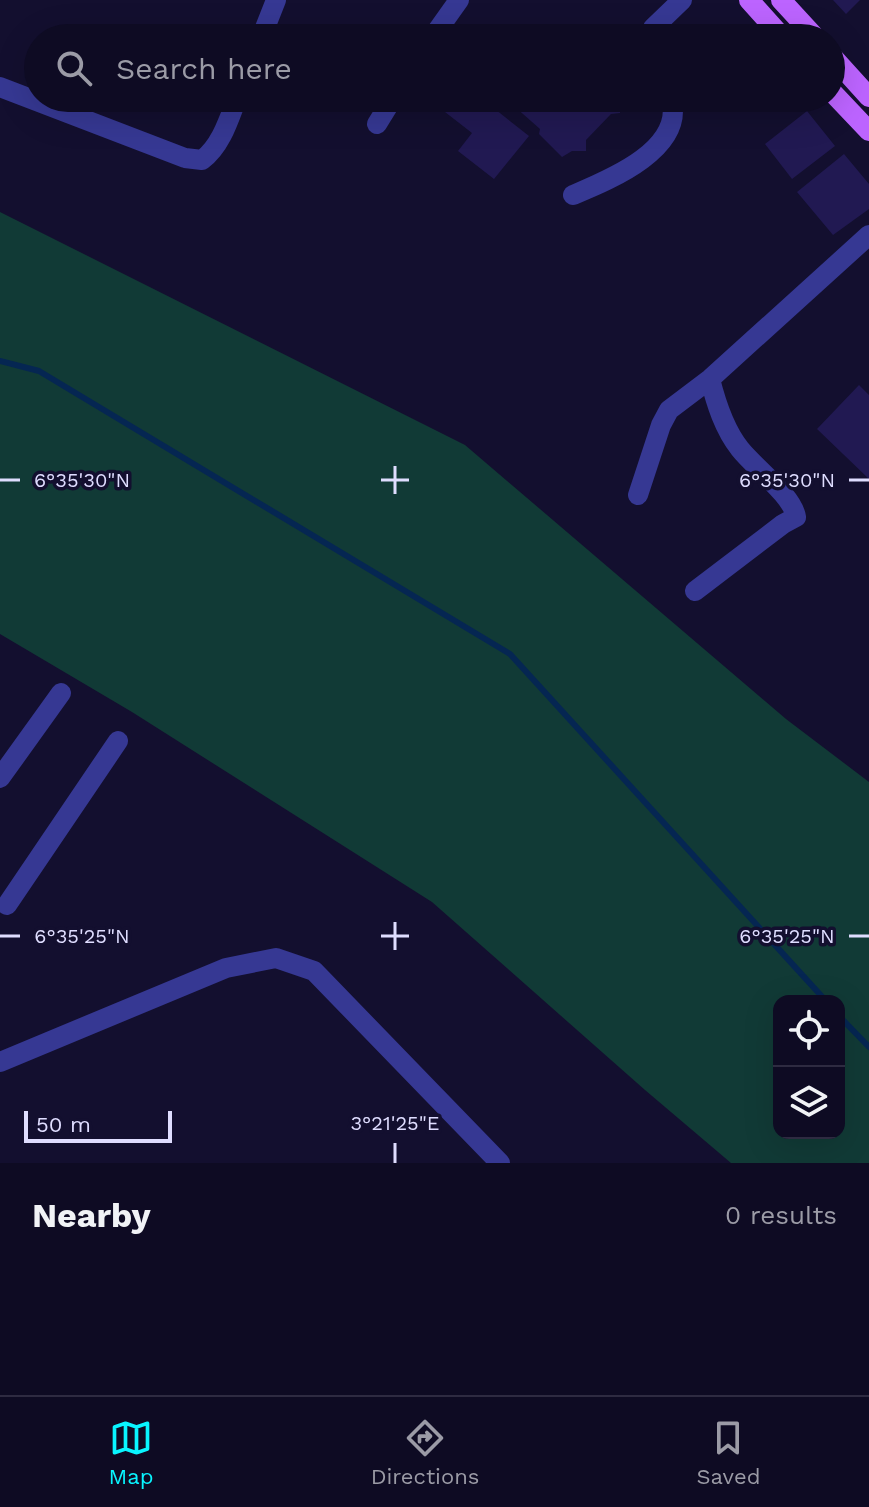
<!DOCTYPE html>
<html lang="en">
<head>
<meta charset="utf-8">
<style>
  body { margin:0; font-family:"Work Sans",sans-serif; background:#17142b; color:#f1f3f6 }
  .controls { position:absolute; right:24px; bottom:24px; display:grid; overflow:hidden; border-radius:16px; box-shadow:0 8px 32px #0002 }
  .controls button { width:72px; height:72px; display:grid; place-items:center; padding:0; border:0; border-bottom:2px solid #2e2b41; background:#0e0b23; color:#f1f3f6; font:40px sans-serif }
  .scale { position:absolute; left:24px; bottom:20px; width:148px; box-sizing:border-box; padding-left:8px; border:4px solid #dfddff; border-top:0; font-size:22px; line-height:28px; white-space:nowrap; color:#dfddff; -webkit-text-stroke:6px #130f2f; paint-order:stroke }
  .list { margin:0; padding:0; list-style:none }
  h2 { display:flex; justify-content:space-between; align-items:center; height:104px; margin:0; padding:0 32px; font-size:34px }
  h2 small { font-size:26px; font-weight:400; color:#9b9ba6 }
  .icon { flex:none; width:44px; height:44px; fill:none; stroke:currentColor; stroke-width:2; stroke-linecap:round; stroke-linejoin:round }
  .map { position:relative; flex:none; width:869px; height:1163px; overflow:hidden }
  .search { position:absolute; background:#0e0b23; box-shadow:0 8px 32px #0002; left:24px; right:24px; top:24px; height:88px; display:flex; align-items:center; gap:20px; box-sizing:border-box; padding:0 28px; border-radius:44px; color:#9b9ba6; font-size:30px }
  .sheet { height:232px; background:#0e0b23 }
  nav { display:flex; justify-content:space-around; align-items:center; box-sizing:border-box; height:112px; border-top:2px solid #2e2b41; background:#0e0b23; font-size:22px; color:#9b9ba6 }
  nav a { display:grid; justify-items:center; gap:4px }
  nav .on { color:#09f5ff }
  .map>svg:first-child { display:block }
  .green { fill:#113a36; fill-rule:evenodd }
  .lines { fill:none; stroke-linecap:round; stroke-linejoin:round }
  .stream { stroke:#052652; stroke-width:6 }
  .building { fill:#211952 }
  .minor { stroke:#363893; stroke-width:20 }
  .major { stroke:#bc64ff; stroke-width:20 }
  .ticks { fill:none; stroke:#dfddff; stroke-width:3 }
  .ticks-label { font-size:20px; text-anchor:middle; fill:#dfddff; stroke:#130f2f; stroke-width:7; stroke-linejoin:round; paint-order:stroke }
</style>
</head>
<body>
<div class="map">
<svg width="869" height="1163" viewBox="0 0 869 1163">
  <rect width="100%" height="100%" fill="#130f2f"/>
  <path class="green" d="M 0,212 L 465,445 L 786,719 L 869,782 L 869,1163 L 731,1163 L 645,1090 L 432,902 L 132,712 L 0,634 ZM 779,1001 L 839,1001 L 839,1133 L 779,1133 Z"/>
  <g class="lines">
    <path class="stream" d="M 0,361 L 39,371 L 510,654 L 826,1001
      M 839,1016 L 869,1047"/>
  </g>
  <path class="building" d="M 833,0 L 860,0 L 846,14 Z
    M 595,30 L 603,38 L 583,38 Z
    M 427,98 L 481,98 L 529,136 L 494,179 L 458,151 L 472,133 Z
    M 505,98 L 621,98 L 620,113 L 611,114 L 586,140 L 586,151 L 572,151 L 562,157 L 539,134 L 540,129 Z
    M 807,111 L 835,146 L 792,179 L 765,144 Z
    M 844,154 L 869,184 L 869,209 L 833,235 L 797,192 Z
    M 859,385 L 869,395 L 869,479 L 817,429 Z"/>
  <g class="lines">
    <path class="minor" d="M 261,38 L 276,0
      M 432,38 L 459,0
      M 650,38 L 653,28 L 682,0
      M 0,87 L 185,158 L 202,160 C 221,146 229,119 237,98
      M 377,124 L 393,98
      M 573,195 C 609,180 686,149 671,98
      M 638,495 L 661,425 L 669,410 L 710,379 L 869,235
      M 695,591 L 783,524 L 796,517 C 793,496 754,467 740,449 C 724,429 716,403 710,379
      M 0,778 L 61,693
      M 7,905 L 118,741
      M 0,1062 L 226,968 L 276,958 L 314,971 L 500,1163"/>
    <path class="major" d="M 749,0 L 783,38
      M 781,0 L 816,38
      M 831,55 L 869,97
      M 831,91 L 869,131"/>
  </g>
  <path class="ticks" d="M 395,466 L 395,494M 0,480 L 20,480M 381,480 L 409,480M 849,480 L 869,480M 395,922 L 395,950M 0,936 L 20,936M 381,936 L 409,936M 849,936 L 869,936M 395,1143 L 395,1163"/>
  <g class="ticks-label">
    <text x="82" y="487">6°35'30"N</text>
    <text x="787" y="487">6°35'30"N</text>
    <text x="82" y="943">6°35'25"N</text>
    <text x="787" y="943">6°35'25"N</text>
    <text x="395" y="1130">3°21'25"E</text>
  </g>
</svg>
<div class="controls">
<button><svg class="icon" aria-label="locate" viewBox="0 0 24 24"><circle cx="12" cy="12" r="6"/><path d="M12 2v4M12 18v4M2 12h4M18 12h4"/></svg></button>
<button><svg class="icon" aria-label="layers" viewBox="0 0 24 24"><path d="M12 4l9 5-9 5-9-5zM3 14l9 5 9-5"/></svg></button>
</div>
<div class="scale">50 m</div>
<div class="search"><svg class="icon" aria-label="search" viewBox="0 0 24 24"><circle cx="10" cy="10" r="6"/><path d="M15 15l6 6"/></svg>Search here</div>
</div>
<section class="sheet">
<h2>Nearby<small>0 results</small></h2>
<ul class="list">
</ul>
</section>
<nav>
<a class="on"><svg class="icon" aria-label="map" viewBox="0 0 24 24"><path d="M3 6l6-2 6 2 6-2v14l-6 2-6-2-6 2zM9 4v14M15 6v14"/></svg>Map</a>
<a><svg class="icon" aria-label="directions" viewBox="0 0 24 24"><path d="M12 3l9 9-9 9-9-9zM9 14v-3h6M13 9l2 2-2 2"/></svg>Directions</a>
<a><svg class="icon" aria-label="saved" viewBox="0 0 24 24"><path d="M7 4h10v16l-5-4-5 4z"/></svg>Saved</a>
</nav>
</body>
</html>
